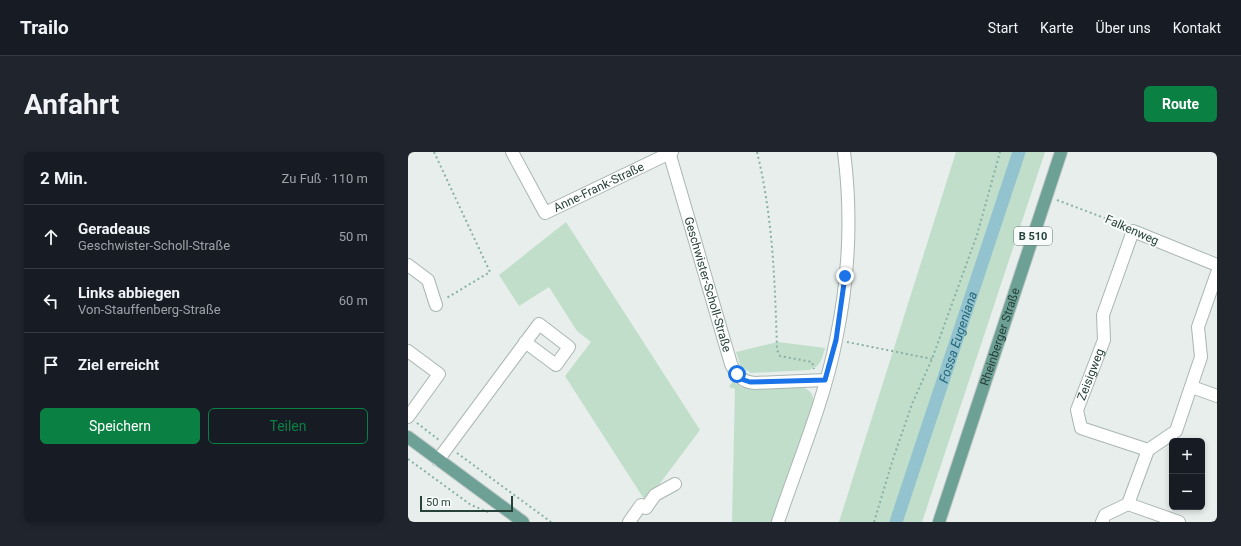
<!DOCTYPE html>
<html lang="de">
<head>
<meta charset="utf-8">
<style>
  body { margin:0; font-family:Roboto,sans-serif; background:#20242c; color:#f1f3f6 }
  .controls { position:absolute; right:12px; bottom:12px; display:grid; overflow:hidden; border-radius:6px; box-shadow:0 2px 6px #0003 }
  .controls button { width:36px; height:36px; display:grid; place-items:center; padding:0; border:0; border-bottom:1px solid #363941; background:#171b24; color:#f1f3f6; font:20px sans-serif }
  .scale { position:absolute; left:12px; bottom:10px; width:93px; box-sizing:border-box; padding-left:4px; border:2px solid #26403a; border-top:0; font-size:11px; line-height:14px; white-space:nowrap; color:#26403a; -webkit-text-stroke:3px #f7fbf9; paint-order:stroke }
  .stop { position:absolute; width:12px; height:12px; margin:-9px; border:3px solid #1a73e8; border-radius:50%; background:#fff }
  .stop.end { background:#1a73e8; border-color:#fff; box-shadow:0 1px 4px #0008 }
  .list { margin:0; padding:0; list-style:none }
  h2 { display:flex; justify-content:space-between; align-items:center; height:52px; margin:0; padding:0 16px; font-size:17px }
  h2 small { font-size:13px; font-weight:400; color:#9ea1a6 }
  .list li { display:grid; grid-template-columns:26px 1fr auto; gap:12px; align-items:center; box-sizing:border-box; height:64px; padding:0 16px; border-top:1px solid #363941 }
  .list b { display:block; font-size:15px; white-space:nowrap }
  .list p { margin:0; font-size:13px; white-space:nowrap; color:#9ea1a6 }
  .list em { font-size:13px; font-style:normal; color:#9ea1a6 }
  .actions { display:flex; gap:8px; padding:12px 16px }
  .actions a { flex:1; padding:9px 0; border:1px solid #0b8043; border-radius:6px; text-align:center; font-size:14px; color:#0b8043 }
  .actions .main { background:#0b8043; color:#fff }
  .icon { flex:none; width:22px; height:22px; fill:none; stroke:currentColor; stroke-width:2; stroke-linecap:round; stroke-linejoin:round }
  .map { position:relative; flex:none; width:809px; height:370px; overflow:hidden; border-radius:6px }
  header { display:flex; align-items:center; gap:24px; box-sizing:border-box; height:56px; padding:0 20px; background:#171b24; border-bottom:1px solid #363941 }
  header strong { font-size:19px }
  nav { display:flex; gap:22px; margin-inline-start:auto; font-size:14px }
  .intro { display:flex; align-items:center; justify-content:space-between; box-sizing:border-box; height:96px; padding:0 24px }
  h1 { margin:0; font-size:28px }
  .button { padding:10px 18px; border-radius:6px; background:#0b8043; color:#fff; font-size:14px; font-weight:700 }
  main { display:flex; gap:24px; padding:0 24px }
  aside { flex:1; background:#171b24; border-radius:6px; box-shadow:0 2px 6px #0003 }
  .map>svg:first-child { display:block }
  .green { fill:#c1deca }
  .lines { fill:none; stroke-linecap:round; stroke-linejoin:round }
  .canal { stroke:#93c3cf; stroke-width:13 }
  .minor-casing { stroke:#a9b6b2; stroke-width:14 }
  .major-casing { stroke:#c2cac8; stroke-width:14 }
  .path { stroke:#89b0a5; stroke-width:2; stroke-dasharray:2 3; stroke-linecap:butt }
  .minor { stroke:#fff; stroke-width:12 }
  .major { stroke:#6ea196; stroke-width:12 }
  .route { stroke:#1a73e8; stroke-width:5 }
  .labels { text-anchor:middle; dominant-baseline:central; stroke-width:4; stroke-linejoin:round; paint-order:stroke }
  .shield { fill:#f7fbf9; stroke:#657873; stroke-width:1 }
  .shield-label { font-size:11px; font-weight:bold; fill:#26403a }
  .street-label { font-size:12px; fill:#26403a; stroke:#f7fbf9 }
  .water-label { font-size:13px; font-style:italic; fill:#236779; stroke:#f7fbf9 }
</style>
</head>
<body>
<header>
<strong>Trailo</strong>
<nav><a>Start</a><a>Karte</a><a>Über uns</a><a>Kontakt</a></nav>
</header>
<div class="intro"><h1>Anfahrt</h1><a class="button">Route</a></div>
<main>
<aside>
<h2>2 Min.<small>Zu Fuß · 110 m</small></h2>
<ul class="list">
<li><svg class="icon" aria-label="ahead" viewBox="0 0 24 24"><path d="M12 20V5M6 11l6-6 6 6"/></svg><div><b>Geradeaus</b><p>Geschwister-Scholl-Straße</p></div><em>50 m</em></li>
<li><svg class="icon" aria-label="left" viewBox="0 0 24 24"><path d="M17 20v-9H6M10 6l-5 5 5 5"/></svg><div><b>Links abbiegen</b><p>Von-Stauffenberg-Straße</p></div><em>60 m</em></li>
<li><svg class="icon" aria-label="arrive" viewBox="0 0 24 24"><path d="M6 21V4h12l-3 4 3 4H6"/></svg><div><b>Ziel erreicht</b></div></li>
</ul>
<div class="actions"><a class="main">Speichern</a><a>Teilen</a></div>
</aside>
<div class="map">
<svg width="809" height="370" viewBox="0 0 809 370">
  <rect width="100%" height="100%" fill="#e7eeeb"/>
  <path class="green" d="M 548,0 L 637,0 L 514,370 L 431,370 Z
    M 158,70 L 292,278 L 238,350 L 157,224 L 183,190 L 169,179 L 141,135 L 111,154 L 91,123 Z
    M 370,190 L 417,196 C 414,206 413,215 401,218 L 343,221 L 333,215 L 328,200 Z
    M 325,229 C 345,246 372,231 395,235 C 402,238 406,243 406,252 L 365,370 L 324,370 L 327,237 L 321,235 Z"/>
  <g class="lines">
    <path class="canal" id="s1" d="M 488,370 L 611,0"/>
    <defs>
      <g id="minor">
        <path id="s2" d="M 104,0 L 137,61 L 264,0"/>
        <path id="s3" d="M 261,0 L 323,212 C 328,223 334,230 347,231 L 417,228"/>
        <path d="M 0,113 L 20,128 L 28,153"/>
        <path d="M 0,199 L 31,222 L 0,265"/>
        <path d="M 784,235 L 809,244"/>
        <path id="s4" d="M 740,298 L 673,276 L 669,258 L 696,188 L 695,163 L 725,79 L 809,113"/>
        <path d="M 30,308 L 131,172 L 161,195 L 148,213 L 117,190"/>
        <path d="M 720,352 L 771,370"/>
        <path d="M 221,370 L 233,353 L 238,356 L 247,343 L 267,332"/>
        <path d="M 370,370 C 390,310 416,250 428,188 C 441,126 444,62 436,0"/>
        <path d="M 694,370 L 697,363 L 720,352 L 740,298 L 768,279 L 793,205 L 790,175 L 809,121"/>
      </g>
      <g id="major">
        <path d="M 0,285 L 115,370"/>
        <path id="s5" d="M 531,370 L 653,0"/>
      </g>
    </defs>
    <use href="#minor" class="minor-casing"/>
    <use href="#major" class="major-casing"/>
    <path class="path" d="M 26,0 L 82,120 L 37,147
      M 349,0 C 365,65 367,132 369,198 L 372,204 L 404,210 L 406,217
      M 649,48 L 715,73
      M 439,190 L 524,207
      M 9,271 L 31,288
      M 49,301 L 143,370
      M 0,307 L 63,353 L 80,360
      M 466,370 L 485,307 L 504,252 L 524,207 L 569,83 L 592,0"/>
    <use href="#minor" class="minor"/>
    <use href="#major" class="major"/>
  </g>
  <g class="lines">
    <path class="route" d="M 329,222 L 333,227 L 342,230 L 417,228 L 428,188 L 437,124"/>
  </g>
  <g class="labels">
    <rect class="shield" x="606" y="75" width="38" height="18" rx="3"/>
    <g class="shield-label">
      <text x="625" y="84">B 510</text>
    </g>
    <g class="street-label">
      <text stroke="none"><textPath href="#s2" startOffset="129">Anne-Frank-Straße</textPath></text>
      <text transform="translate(724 78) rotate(24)">Falkenweg</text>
      <text stroke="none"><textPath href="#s3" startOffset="138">Geschwister-Scholl-Straße</textPath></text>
      <text stroke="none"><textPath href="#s5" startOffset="195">Rheinberger Straße</textPath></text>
      <text stroke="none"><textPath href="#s4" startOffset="127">Zeisigweg</textPath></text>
    </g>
    <g class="water-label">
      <text stroke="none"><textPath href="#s1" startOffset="195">Fossa Eugeniana</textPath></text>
    </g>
  </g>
</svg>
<div class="controls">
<button>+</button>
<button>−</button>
</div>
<div class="scale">50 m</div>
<div class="stop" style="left:329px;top:222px"></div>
<div class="stop end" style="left:437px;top:124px"></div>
</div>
</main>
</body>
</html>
